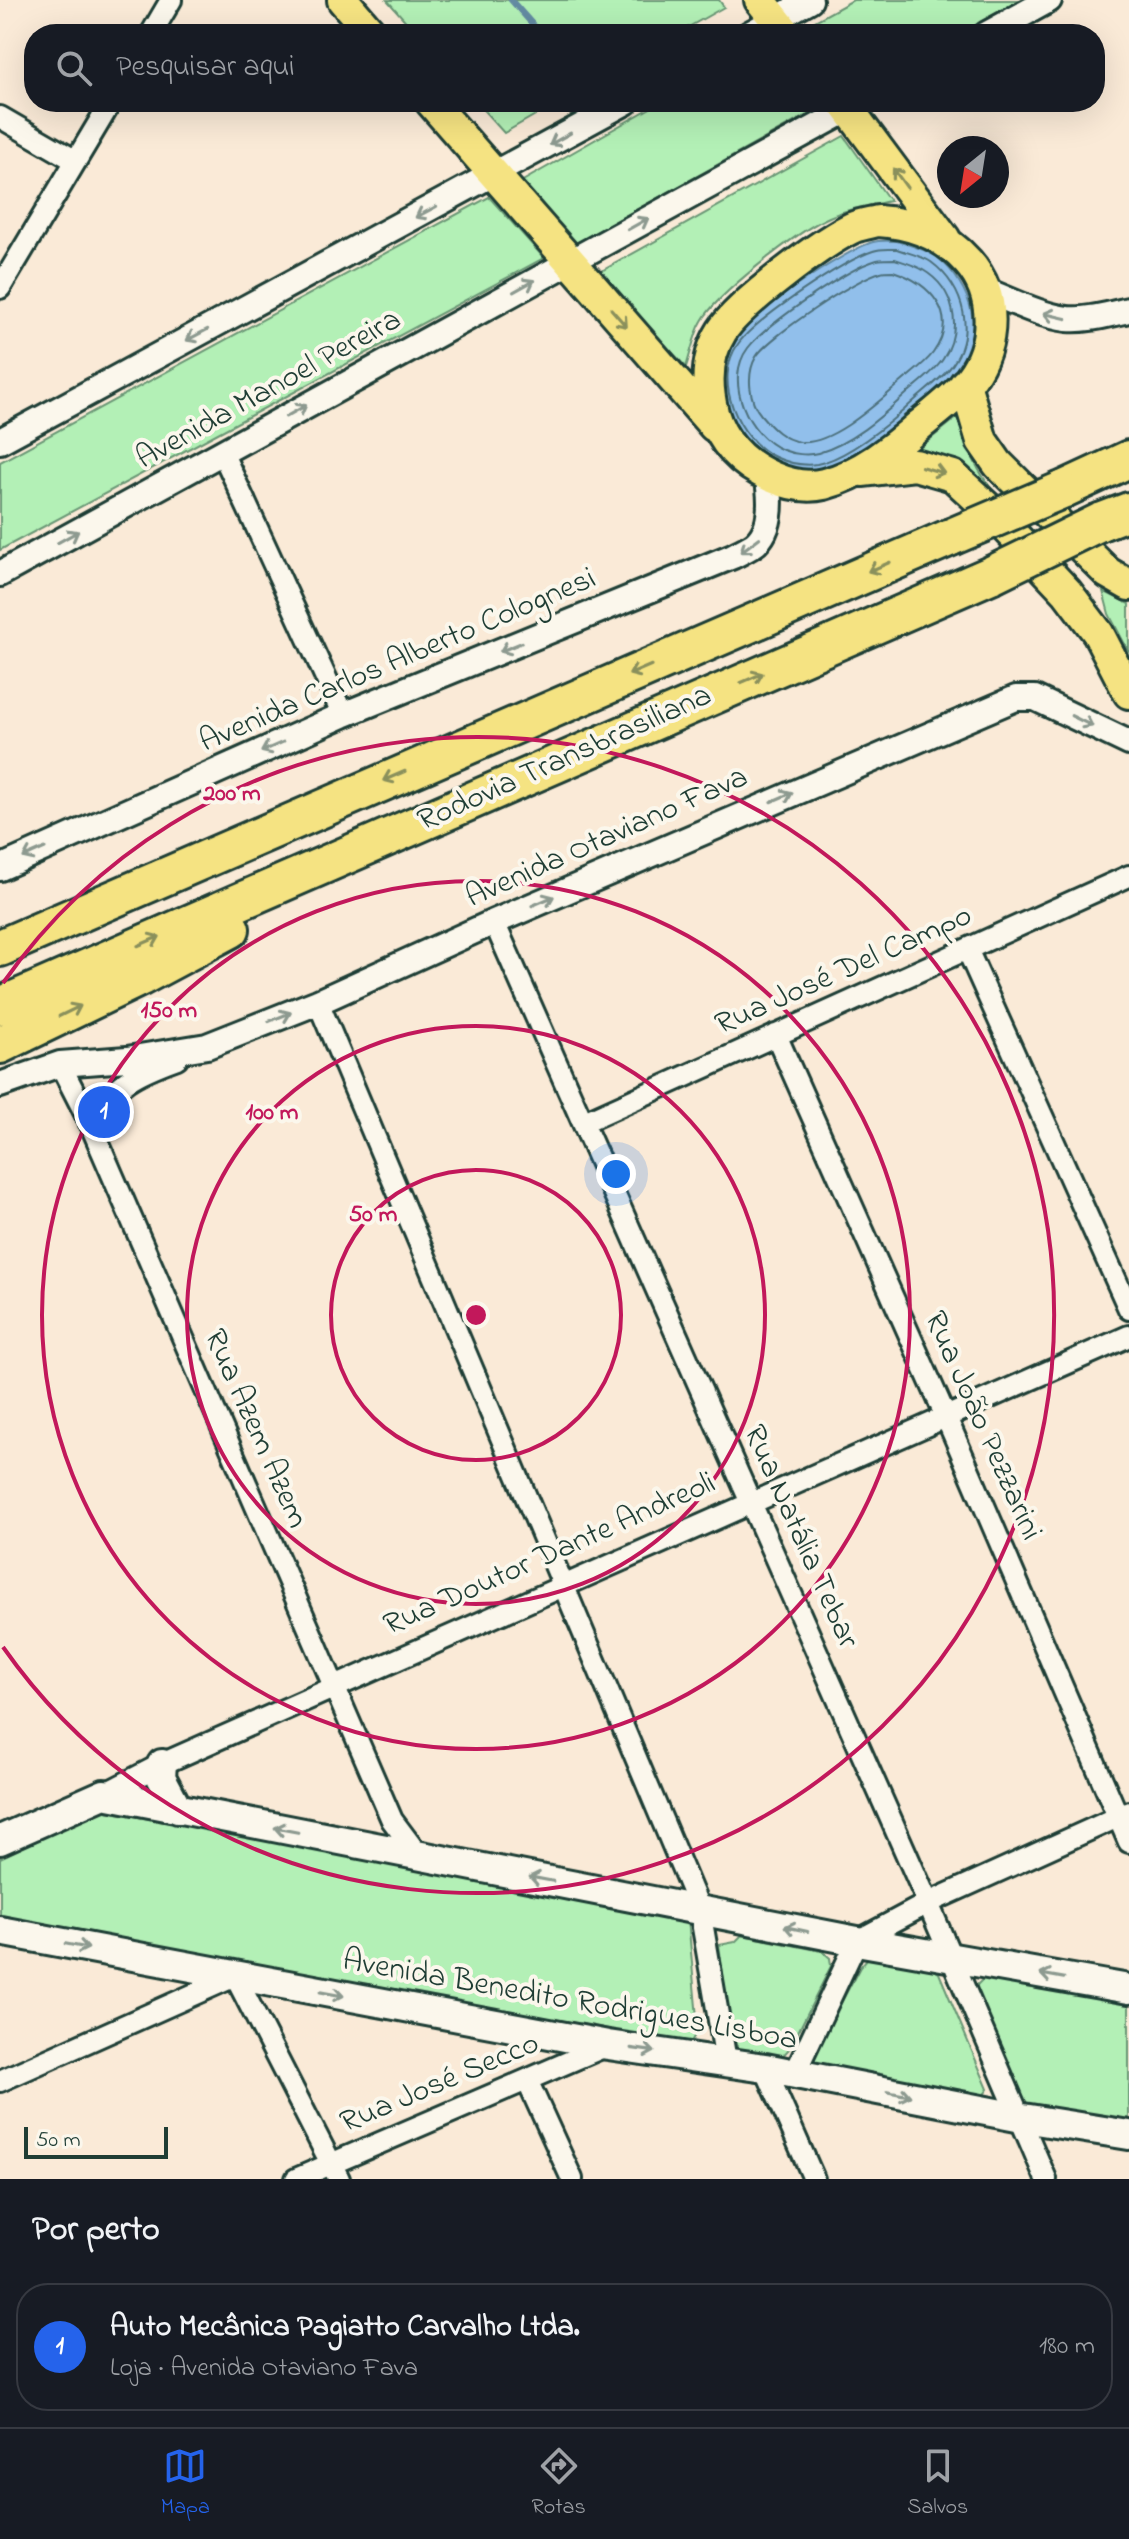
<!DOCTYPE html>
<html lang="pt">
<head>
<meta charset="utf-8">
<style>
  body { margin:0; font-family:"Indie Flower",sans-serif; background:#20242c; color:#f1f3f6 }
  .compass { position:absolute; left:937px; top:136px; width:72px; height:72px; border-radius:50%; background:#171b24; box-shadow:0 8px 32px #0002; rotate:210deg }
  .scale { position:absolute; left:24px; bottom:20px; width:144px; box-sizing:border-box; padding-left:8px; border:4px solid #1f3d34; border-top:0; font-size:22px; line-height:28px; white-space:nowrap; color:#1f3d34; -webkit-text-stroke:6px #fbf7ec; paint-order:stroke }
  .you { position:absolute; left:616px; top:1174px; width:28px; height:28px; margin:-20px; border:6px solid #fff; border-radius:50%; background:#1a73e8; box-shadow:0 0 0 12px #1a73e833 }
  .badge { display:grid; place-items:center; width:52px; height:52px; border-radius:50%; background:#2563eb; color:#fff; font-size:26px; font-weight:700 }
  .pin { position:absolute; translate:-50% -50%; border:4px solid #fff; box-shadow:0 2px 8px #0006 }
  .list { margin:0; padding:0; list-style:none }
  h2 { display:flex; justify-content:space-between; align-items:center; height:104px; margin:0; padding:0 32px; font-size:34px }
  h2 small { font-size:26px; font-weight:400; color:#9ea1a6 }
  .list li { display:grid; grid-template-columns:52px 1fr auto; gap:24px; align-items:center; box-sizing:border-box; height:128px; margin:0 16px 16px; padding:0 16px; border:2px solid #363941; border-radius:32px }
  .list b { display:block; font-size:30px; white-space:nowrap }
  .list p { margin:0; font-size:26px; white-space:nowrap; color:#9ea1a6 }
  .list em { font-size:26px; font-style:normal; color:#9ea1a6 }
  .icon { flex:none; width:44px; height:44px; fill:none; stroke:currentColor; stroke-width:2; stroke-linecap:round; stroke-linejoin:round }
  .map { position:relative; flex:none; width:1129px; height:2179px; overflow:hidden }
  .search { position:absolute; background:#171b24; box-shadow:0 8px 32px #0002; left:24px; right:24px; top:24px; height:88px; display:flex; align-items:center; gap:20px; box-sizing:border-box; padding:0 28px; border-radius:32px; color:#9ea1a6; font-size:30px }
  .sheet { height:248px; background:#171b24 }
  nav { display:flex; justify-content:space-around; align-items:center; box-sizing:border-box; height:112px; border-top:2px solid #363941; background:#171b24; font-size:22px; color:#9ea1a6 }
  nav a { display:grid; justify-items:center; gap:4px }
  nav .on { color:#2563eb }
  .map>svg:first-child { display:block }
  .green { fill:#b3f0b6; stroke:#699675; stroke-width:2 }
  .water { fill:#91bfeb; stroke:#638ba2; stroke-width:2 }
  .lines { fill:none; stroke-linecap:round; stroke-linejoin:round }
  .shore { stroke:#4d717d; stroke-width:2 }
  .stream { stroke:#638ba2; stroke-width:6 }
  .minor-casing { stroke:#1f3d34; stroke-width:26 }
  .tertiary-casing { stroke:#1f3d34; stroke-width:30 }
  .secondary-casing { stroke:#1f3d34; stroke-width:34 }
  .primary-casing { stroke:#1f3d34; stroke-width:36 }
  .motorway-casing { stroke:#1f3d34; stroke-width:42 }
  .minor { stroke:#fbf7ec; stroke-width:20 }
  .tertiary { stroke:#fbf7ec; stroke-width:24 }
  .secondary { stroke:#fbf7ec; stroke-width:28 }
  .primary { stroke:#f5e382; stroke-width:30 }
  .motorway { stroke:#f5e382; stroke-width:36 }
  .motorway-bridge-casing { stroke:#1f3d34; stroke-width:42; stroke-linecap:butt }
  .motorway-bridge { stroke:#f5e382; stroke-width:36 }
  .oneway { stroke:#8d9a90 }
  .oneway2 { stroke:#8a905b }
  .ring { fill:none; stroke:#c2185b; stroke-width:4 }
  .labels { text-anchor:middle; dominant-baseline:central; stroke-width:8; stroke-linejoin:round; paint-order:stroke }
  .street-label { font-size:32px; fill:#1f3d34; stroke:#fbf7ec }
  .centre { fill:#c2185b; stroke:#fbf7ec; stroke-width:4 }
  .ring-label { font-size:24px; text-anchor:middle; font-weight:bold; fill:#c2185b; stroke:#fbf7ec; stroke-width:8; stroke-linejoin:round; paint-order:stroke }
</style>
</head>
<body>
<div class="map">
<svg width="1129" height="2179" viewBox="0 0 1129 2179">
  <rect width="100%" height="100%" fill="#faead7"/>
  <filter id="ink" filterUnits="userSpaceOnUse"><feTurbulence type="fractalNoise" baseFrequency=".0125" numOctaves="2"/><feDisplacementMap in="SourceGraphic" scale="16" xChannelSelector="R" yChannelSelector="G"/><feConvolveMatrix kernelMatrix="1 2 1 2 8 2 1 2 1" color-interpolation-filters="sRGB"/></filter>
  <g filter="url(#ink)">
    <path class="green" d="M 387,0 L 719,0 L 724,7 L 676,34 L 417,34 Z
      M 853,0 L 1021,0 L 959,34 L 807,34 L 802,28 Z
      M 476,102 L 558,102 L 504,133 Z
      M 661,102 L 820,102 L 823,106 L 575,244 L 521,182 Z
      M 844,136 L 890,201 C 868,206 845,209 825,219 C 796,233 717,294 702,321 C 694,334 691,353 686,367 L 598,273 Z
      M 489,197 L 544,258 L 0,550 L 0,462 Z
      M 958,417 C 965,443 977,472 995,493 L 986,495 C 965,473 948,459 918,449 Z
      M 1103,591 L 1129,604 L 1129,652 L 1109,614 Z
      M 101,1810 L 688,1919 L 698,2029 L 690,2044 L 0,1918 L 0,1858 Z
      M 742,1935 L 822,1951 L 830,1958 L 831,1966 L 790,2048 L 778,2061 L 740,2052 L 731,2034 L 719,1945 L 735,1942 Z
      M 878,1956 L 932,1968 L 939,1973 L 988,2089 L 982,2097 L 818,2065 L 813,2056 L 860,1967 L 867,1959 Z
      M 995,1977 L 1129,2003 L 1129,2127 L 1027,2107 L 1021,2100 L 976,1986 L 984,1978 Z"/>
    <path class="water" d="M 897,241 C 910,245 926,249 937,257 C 972,285 988,337 955,374 C 942,389 924,402 909,415 C 888,435 846,469 817,472 C 794,475 766,465 751,448 C 745,441 735,434 731,426 C 719,406 721,363 730,343 C 740,319 847,249 873,242 C 880,240 890,241 897,241 Z"/>
    <g class="lines">
      <path class="shore" d="M 897,249 C 908,253 922,256 931,262 C 965,287 977,335 949,369 C 936,384 918,396 904,410 C 883,428 844,459 817,464 C 803,466 788,463 775,457 C 738,440 712,380 738,344 C 756,319 843,261 873,251 C 880,248 889,249 897,249 Z
        M 895,259 C 904,262 915,265 923,270 C 955,289 963,329 943,359 C 934,373 916,385 904,396 C 880,418 850,444 818,453 C 807,456 793,454 783,450 C 748,436 723,381 748,348 C 766,325 848,268 877,260 C 882,259 889,259 895,259 Z
        M 893,271 C 929,283 961,314 933,353 C 924,365 909,375 897,386 C 875,405 830,446 800,442 C 782,439 772,428 761,415 C 749,401 746,374 756,357 C 767,338 858,277 881,272 C 882,271 892,271 893,271 Z"/>
      <path class="stream" d="M 511,0 L 541,34"/>
      <defs>
        <path id="minor" d="M 151,34 L 171,0
          M 0,117 L 76,161
          M 0,288 L 111,102
          M 222,452 L 343,715
          M 494,922 L 928,1903 L 1046,2179
          M 967,949 L 1129,1309
          M 318,1002 L 700,1910 L 726,2061
          M 776,1035 L 946,1417 L 1129,1842
          M 60,1064 L 89,1121 L 392,1820 L 419,1856
          M 89,1121 C 120,1082 130,1075 177,1058
          M 584,1122 L 1129,876
          M 104,1794 L 162,1764 L 335,1687 L 1129,1336
          M 765,2068 L 814,2179
          M 794,2075 L 857,1941 L 928,1903 L 1129,1812
          M 527,2080 L 572,2179
          M 0,2081 L 235,1976 L 339,2179
          M 296,2179 L 608,2045"/>
        <path id="tertiary" d="M 749,34 L 810,0
          M 987,34 L 1049,0
          M 984,290 C 1011,300 1038,315 1067,319 C 1087,321 1109,314 1129,310
          M 0,441 L 626,102
          M 0,574 L 862,102
          M 0,868 L 343,715 L 733,556 C 740,552 750,548 756,543 C 774,526 771,496 767,475
          M 0,1085 L 60,1064 L 127,1059 L 207,1046 L 318,1002 L 494,922 L 1016,698 L 1035,698 L 1129,743"/>
        <path id="secondary" d="M 162,1764 L 161,1777 L 178,1809
          M 0,1840 L 104,1794 L 857,1941 L 1129,1989
          M 0,1931 L 608,2045 L 765,2068 L 1017,2117 L 1129,2135"/>
        <path id="primary" d="M 343,0 L 372,34
          M 760,0 L 787,34
          M 431,102 L 714,426
          M 843,102 L 945,239
          M 878,221 C 914,223 944,235 968,262 C 997,295 996,344 970,379 C 957,396 938,410 921,424 C 894,448 860,475 824,484 C 807,488 788,484 772,477 C 742,464 722,443 713,413 C 706,385 706,356 722,331 C 739,304 825,240 854,227 C 862,224 870,223 878,221 Z
          M 965,384 L 982,441 L 998,464 L 1108,573 L 1129,585
          M 862,471 L 915,465 L 953,476 L 990,510 L 1067,592 L 1098,633 L 1129,693"/>
        <path id="motorway" d="M 1062,490 L 1129,459
          M 1100,522 L 1129,511
          M 0,948 L 951,537
          M 0,1006 L 993,574
          M 0,1045 L 141,977 L 231,929"/>
      </defs>
      <use href="#minor" class="minor-casing"/>
      <use href="#tertiary" class="tertiary-casing"/>
      <use href="#secondary" class="secondary-casing"/>
      <use href="#primary" class="primary-casing"/>
      <use href="#motorway" class="motorway-casing"/>
      <use href="#minor" class="minor"/>
      <use href="#tertiary" class="tertiary"/>
      <use href="#secondary" class="secondary"/>
      <use href="#primary" class="primary"/>
      <use href="#motorway" class="motorway"/>
      <defs>
        <path id="motorway-bridge" d="M 951,537 L 1062,490
          M 993,574 L 1100,522"/>
      </defs>
      <use href="#motorway-bridge" class="motorway-bridge-casing"/>
      <use href="#motorway-bridge" class="motorway-bridge"/>
    </g>
    <defs><path id="oneway-shaft" d="M-6 0H5M1.5-3L5.5 0L1.5 3" fill="none" stroke-width="1.6" stroke-linecap="round" stroke-linejoin="round" transform="scale(2)"/></defs>
    <g class="oneway">
      <use href="#oneway-shaft" transform="translate(560 139) rotate(151)"/>
      <use href="#oneway-shaft" transform="translate(426 212) rotate(152)"/>
      <use href="#oneway-shaft" transform="translate(638 224) rotate(-29)"/>
      <use href="#oneway-shaft" transform="translate(524 286) rotate(-29)"/>
      <use href="#oneway-shaft" transform="translate(1055 316) rotate(-167)"/>
      <use href="#oneway-shaft" transform="translate(197 335) rotate(152)"/>
      <use href="#oneway-shaft" transform="translate(296 411) rotate(-29)"/>
      <use href="#oneway-shaft" transform="translate(68 537) rotate(-29)"/>
      <use href="#oneway-shaft" transform="translate(750 545) rotate(143)"/>
      <use href="#oneway-shaft" transform="translate(511 647) rotate(158)"/>
      <use href="#oneway-shaft" transform="translate(1082 721) rotate(26)"/>
      <use href="#oneway-shaft" transform="translate(272 747) rotate(156)"/>
      <use href="#oneway-shaft" transform="translate(782 797) rotate(-23)"/>
      <use href="#oneway-shaft" transform="translate(34 853) rotate(156)"/>
      <use href="#oneway-shaft" transform="translate(543 901) rotate(-23)"/>
      <use href="#oneway-shaft" transform="translate(280 1017) rotate(-22)"/>
      <use href="#oneway-shaft" transform="translate(286 1830) rotate(-169)"/>
      <use href="#oneway-shaft" transform="translate(541 1879) rotate(-169)"/>
      <use href="#oneway-shaft" transform="translate(796 1929) rotate(-168)"/>
      <use href="#oneway-shaft" transform="translate(77 1946) rotate(11)"/>
      <use href="#oneway-shaft" transform="translate(1052 1976) rotate(-170)"/>
      <use href="#oneway-shaft" transform="translate(332 1994) rotate(10)"/>
      <use href="#oneway-shaft" transform="translate(643 2050) rotate(8)"/>
      <use href="#oneway-shaft" transform="translate(899 2094) rotate(11)"/>
    </g>
    <g class="oneway2">
      <use href="#oneway-shaft" transform="translate(900 178) rotate(-126)"/>
      <use href="#oneway-shaft" transform="translate(619 318) rotate(49)"/>
      <use href="#oneway-shaft" transform="translate(933 470) rotate(16)"/>
      <use href="#oneway-shaft" transform="translate(879 567) rotate(157)"/>
      <use href="#oneway-shaft" transform="translate(640 670) rotate(157)"/>
      <use href="#oneway-shaft" transform="translate(752 678) rotate(-23)"/>
      <use href="#oneway-shaft" transform="translate(394 776) rotate(157)"/>
      <use href="#oneway-shaft" transform="translate(149 941) rotate(-23)"/>
      <use href="#oneway-shaft" transform="translate(70 1011) rotate(-26)"/>
    </g>
  </g>
  <g class="ring">
    <circle cx="476" cy="1315" r="145"/>
    <circle cx="476" cy="1315" r="289"/>
    <circle cx="476" cy="1315" r="434"/>
    <path d="M3 983A578 578 0 1 1 3 1647"/>
  </g>
  <g class="labels">
    <g class="street-label">
      <text transform="translate(269 390) rotate(-29)">Avenida Manoel Pereira</text>
      <text transform="translate(398 661) rotate(-23)">Avenida Carlos Alberto Colognesi</text>
      <text transform="translate(565 759) rotate(-24)">Rodovia Transbrasiliana</text>
      <text transform="translate(607 838) rotate(-24)">Avenida Otaviano Fava</text>
      <text transform="translate(844 971) rotate(-24)">Rua José Del Campo</text>
      <text transform="translate(982 1426) rotate(66)">Rua João Pezzarini</text>
      <text transform="translate(255 1429) rotate(66)">Rua Azem Azem</text>
      <text transform="translate(800 1537) rotate(66)">Rua Natália Tebar</text>
      <text transform="translate(550 1555) rotate(-24)">Rua Doutor Dante Andreoli</text>
      <text transform="translate(570 2001) rotate(10)">Avenida Benedito Rodrigues Lisboa</text>
      <text transform="translate(440 2084) rotate(-23)">Rua José Secco</text>
    </g>
  </g>
  <circle cx="476" cy="1315" r="12" class="centre"/>
  <g class="ring-label">
    <text x="232" y="800">200 m</text>
    <text x="169" y="1017">150 m</text>
    <text x="272" y="1119">100 m</text>
    <text x="373" y="1221">50 m</text>
  </g>
</svg>
<svg class="compass" viewBox="-18 -18 36 36"><path d="M0-13l5 13h-10z" fill="#e53935"/><path d="M0 13l5-13h-10z" fill="#9ea1a6"/></svg>
<div class="scale">50 m</div>
<div class="you"></div>
<div class="pin badge" style="left:104px;top:1112px">1</div>
<div class="search"><svg class="icon" aria-label="search" viewBox="0 0 24 24"><circle cx="10" cy="10" r="6"/><path d="M15 15l6 6"/></svg>Pesquisar aqui</div>
</div>
<section class="sheet">
<h2>Por perto<small></small></h2>
<ul class="list">
<li><span class="badge">1</span><div><b>Auto Mecânica Pagiatto Carvalho Ltda.</b><p>Loja · Avenida Otaviano Fava</p></div><em>180 m</em></li>
</ul>
</section>
<nav>
<a class="on"><svg class="icon" aria-label="map" viewBox="0 0 24 24"><path d="M3 6l6-2 6 2 6-2v14l-6 2-6-2-6 2zM9 4v14M15 6v14"/></svg>Mapa</a>
<a><svg class="icon" aria-label="directions" viewBox="0 0 24 24"><path d="M12 3l9 9-9 9-9-9zM9 14v-3h6M13 9l2 2-2 2"/></svg>Rotas</a>
<a><svg class="icon" aria-label="saved" viewBox="0 0 24 24"><path d="M7 4h10v16l-5-4-5 4z"/></svg>Salvos</a>
</nav>
</body>
</html>
